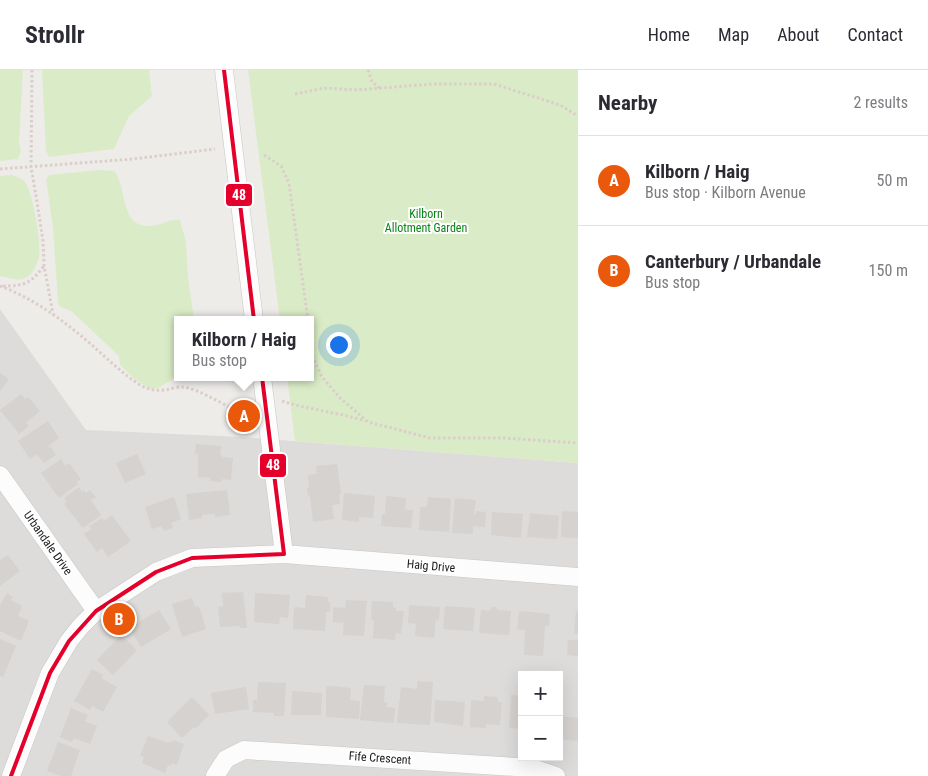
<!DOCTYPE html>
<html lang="en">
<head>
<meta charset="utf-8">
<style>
  body { margin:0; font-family:"Roboto Condensed",sans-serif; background:#f7f7f7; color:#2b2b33 }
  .controls { position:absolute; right:15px; bottom:15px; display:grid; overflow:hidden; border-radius:0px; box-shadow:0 5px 20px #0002 }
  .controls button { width:45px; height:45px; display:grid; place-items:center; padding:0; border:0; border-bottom:1px solid #e1e1e2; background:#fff; color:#2b2b33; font:25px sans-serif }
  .you { position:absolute; left:338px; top:274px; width:18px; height:18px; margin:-12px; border:4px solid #fff; border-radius:50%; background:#1a73e8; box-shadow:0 0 0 8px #1a73e833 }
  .badge { display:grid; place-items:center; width:32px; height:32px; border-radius:50%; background:#ea580c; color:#fff; font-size:16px; font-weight:700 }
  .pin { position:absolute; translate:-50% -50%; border:2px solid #fff; box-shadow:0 1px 5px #0006 }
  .popup { position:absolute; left:174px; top:246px; width:140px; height:65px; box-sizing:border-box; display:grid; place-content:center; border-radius:0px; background:#fff; filter:drop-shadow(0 1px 4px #0005); font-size:16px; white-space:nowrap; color:#7c7c81 }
  .popup b { font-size:19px; color:#2b2b33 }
  .popup::after { content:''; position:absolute; left:50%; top:100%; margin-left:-10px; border:10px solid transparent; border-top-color:#fff }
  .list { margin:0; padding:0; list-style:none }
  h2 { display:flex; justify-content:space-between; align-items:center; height:65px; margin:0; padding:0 20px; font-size:21px }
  h2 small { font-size:16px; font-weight:400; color:#7c7c81 }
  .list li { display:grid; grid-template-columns:32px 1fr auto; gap:15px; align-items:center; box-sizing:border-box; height:90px; padding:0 20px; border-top:1px solid #e1e1e2 }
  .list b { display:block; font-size:19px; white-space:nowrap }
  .list p { margin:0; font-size:16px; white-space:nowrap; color:#7c7c81 }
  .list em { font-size:16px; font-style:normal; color:#7c7c81 }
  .map { position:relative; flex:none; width:578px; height:706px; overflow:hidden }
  header { display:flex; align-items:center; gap:30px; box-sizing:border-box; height:70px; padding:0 25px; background:#fff; border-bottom:1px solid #e1e1e2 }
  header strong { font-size:24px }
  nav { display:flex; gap:28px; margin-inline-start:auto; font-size:18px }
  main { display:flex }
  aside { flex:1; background:#fff }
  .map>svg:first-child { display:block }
  .residential { fill:#dddcda; fill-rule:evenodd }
  .grass { fill:#daecc7 }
  .building { fill:#d5d2d0 }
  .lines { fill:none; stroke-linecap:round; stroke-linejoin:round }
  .minor-casing { stroke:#c7c6c5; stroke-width:19 }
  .path { stroke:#dccdca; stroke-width:3; stroke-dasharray:2.5 2.5; stroke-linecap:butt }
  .minor { stroke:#fcfcfc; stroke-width:18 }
  .bus-1-casing { stroke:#fff; stroke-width:8 }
  .bus-1 { stroke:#e4002b; stroke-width:4 }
  .labels { text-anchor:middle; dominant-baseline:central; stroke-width:4; stroke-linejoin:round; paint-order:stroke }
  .park-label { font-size:12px; fill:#088315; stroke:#fff }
  .street-label { font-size:12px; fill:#202020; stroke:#fff }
  .line-badge { stroke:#fff; stroke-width:2 }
  .badge-label { font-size:14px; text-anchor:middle; font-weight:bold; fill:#fff }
</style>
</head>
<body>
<header>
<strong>Strollr</strong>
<nav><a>Home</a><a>Map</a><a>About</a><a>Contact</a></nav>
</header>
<main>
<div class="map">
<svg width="578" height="706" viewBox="0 0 578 706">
  <rect width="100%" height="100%" fill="#eeece9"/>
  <path class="residential" d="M 0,239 L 86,360 L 242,367 L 578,393 L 578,706 L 0,706 ZM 522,605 L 559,605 L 559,687 L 522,687 Z"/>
  <path class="grass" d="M 0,0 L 23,0 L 19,72 L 21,81 L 18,89 L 0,91 Z
    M 42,0 L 149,0 L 152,26 L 129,46 L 114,79 L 49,87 L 46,81 Z
    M 248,0 L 578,0 L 578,393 L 295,371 L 287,307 L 310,307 L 310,250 L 280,250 Z
    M 99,100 L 114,101 C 128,117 119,156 149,156 C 160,156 170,148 180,150 L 186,172 L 188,206 L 194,250 L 178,250 L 178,306 L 158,318 L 151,319 L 136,310 L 120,295 L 119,286 L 71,241 L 59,236 L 58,232 L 53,158 L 46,109 L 49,105 Z
    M 12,105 C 17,107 22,108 25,112 C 33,122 42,177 39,188 C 36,197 32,206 23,209 C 17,211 7,207 0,206 L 0,106 Z"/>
  <path class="building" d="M 0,303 L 9,309 L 0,321 Z
    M 21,324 L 25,329 L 28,327 L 40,341 L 26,353 L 29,356 L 19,364 L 0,340 Z
    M 48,351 L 59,368 L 47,377 L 48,378 L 50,376 L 56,385 L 44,393 L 37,384 L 30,389 L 18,371 Z
    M 196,374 L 221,376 L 220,385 L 222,385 L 222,387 L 233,388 L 231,410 L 222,409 L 221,412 L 210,411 L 210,408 L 198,407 L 198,384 L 195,384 Z
    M 137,384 L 146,404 L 125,413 L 116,393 Z
    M 61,389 L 65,396 L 69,393 L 81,409 L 77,412 L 78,414 L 59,428 L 41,403 Z
    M 337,394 L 341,424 L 339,424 L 340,434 L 332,435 L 334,449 L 313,452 L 310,425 L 308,426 L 307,418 L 309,418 L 308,405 L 317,404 L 316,396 Z
    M 79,417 L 82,422 L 84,420 L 86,423 L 90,420 L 96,427 L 91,430 L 101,445 L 83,458 L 64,434 L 67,432 L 64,428 Z
    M 227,420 L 230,445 L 215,447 L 215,444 L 202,445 L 202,448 L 189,450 L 186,424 Z
    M 344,423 L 375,426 L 373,448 L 359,447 L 359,452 L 342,450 Z
    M 386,426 L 406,428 L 405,440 L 413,440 L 411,458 L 381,456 L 382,444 L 385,444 Z
    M 174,427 L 181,449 L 171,453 L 173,458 L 164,461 L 162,456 L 152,459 L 145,437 Z
    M 428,427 L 451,429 L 449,462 L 419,460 L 420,437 L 427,437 Z
    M 455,428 L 476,430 L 474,444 L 476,444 L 476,441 L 486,442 L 485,457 L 473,456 L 473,464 L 452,463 Z
    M 562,441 L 578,442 L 578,468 L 561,467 Z
    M 492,442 L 523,444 L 521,468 L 491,465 Z
    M 530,443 L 559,446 L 557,469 L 527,467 Z
    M 112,445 L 131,471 L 108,487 L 102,478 L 97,482 L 84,464 L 91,459 L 89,456 L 102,448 L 104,451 Z
    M 8,485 L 20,501 L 0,516 L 0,490 Z
    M 243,522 L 247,558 L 240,558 L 240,556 L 220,557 L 218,537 L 223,536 L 222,523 Z
    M 7,523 L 13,527 L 11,530 L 22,536 L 18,546 L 29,551 L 21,571 L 0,561 L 0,535 Z
    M 255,523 L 290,525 L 288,548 L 280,547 L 279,554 L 254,552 Z
    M 306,525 L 328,527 L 328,532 L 330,532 L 330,542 L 326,542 L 325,561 L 293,559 L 294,537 L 305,538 Z
    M 192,528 L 195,537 L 198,536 L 200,539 L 206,559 L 182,567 L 172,534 Z
    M 346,530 L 367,531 L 364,566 L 343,565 L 344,549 L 343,553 L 333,552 L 333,537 L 345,538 Z
    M 372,531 L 393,532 L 393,537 L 396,538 L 396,541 L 404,541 L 401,564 L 396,563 L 395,570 L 373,568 L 374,550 L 371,550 Z
    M 409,535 L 440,537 L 439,550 L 436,549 L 434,568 L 415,566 L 416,554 L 408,553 Z
    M 445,536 L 475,538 L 473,561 L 443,559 Z
    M 491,537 L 497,537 L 497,540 L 511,541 L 509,565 L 479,563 L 481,540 L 490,541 Z
    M 159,540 L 171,559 L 141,577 L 129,558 Z
    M 519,541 L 550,544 L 549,556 L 545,556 L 543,586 L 524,585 L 525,560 L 517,560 Z
    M 576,541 L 578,542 L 578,564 L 574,564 Z
    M 121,565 L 137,580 L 113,605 L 97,590 Z
    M 0,569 L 16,576 L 3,607 L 0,606 Z
    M 568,570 L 578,570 L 578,586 L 567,585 Z
    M 92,599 L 103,605 L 101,608 L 117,617 L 103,642 L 92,636 L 90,640 L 74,631 Z
    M 417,611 L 433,612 L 430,655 L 397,653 L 401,617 L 417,619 Z
    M 258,612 L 286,613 L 284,646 L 274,646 L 274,643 L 253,642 L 253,630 L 257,630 Z
    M 364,615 L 385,616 L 384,632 L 387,632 L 387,637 L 395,638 L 394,653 L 360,650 Z
    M 332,616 L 351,618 L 350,630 L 360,631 L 359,649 L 326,647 L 326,617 Z
    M 246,617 L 249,639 L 215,644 L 211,623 Z
    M 292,621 L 322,623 L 321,645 L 291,645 Z
    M 511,625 L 522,626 L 522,659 L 509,658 Z
    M 484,626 L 498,627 L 498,632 L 502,632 L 500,655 L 486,654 L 486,658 L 470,657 L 471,630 L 484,631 Z
    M 192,627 L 209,645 L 196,658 L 194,657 L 182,668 L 167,652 Z
    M 435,630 L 465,632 L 463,656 L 434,652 Z
    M 71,638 L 88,645 L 85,651 L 97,656 L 90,674 L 74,668 L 72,672 L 60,667 Z
    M 559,646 L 578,648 L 578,671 L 559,669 Z
    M 148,666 L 169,673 L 170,671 L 173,672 L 173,670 L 184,674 L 177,695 L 172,693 L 171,696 L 168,695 L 165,703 L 142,693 L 144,687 L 140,686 Z
    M 58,672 L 80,680 L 71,706 L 61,706 L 47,701 Z"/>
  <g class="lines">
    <defs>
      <path id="minor" d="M 224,0 L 254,250
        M 262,307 L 284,484
        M 0,405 L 96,541
        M 11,706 L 50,603 L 69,571 L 81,556 L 96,541 L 156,502 L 192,488 L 284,484 L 578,507
        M 215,706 L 226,689 L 244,680 L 532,698 L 556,706"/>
    </defs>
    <use href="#minor" class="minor-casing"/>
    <path class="path" d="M 32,0 L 31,97 L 38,138 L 43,171 L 44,195 L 53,244
      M 368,0 L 372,12 L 380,18
      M 295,24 L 324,18 L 357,20 L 432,14 L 494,14 L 560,35 L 578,46
      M 264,85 L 281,96 L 289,113 L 308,250
      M 0,99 L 133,89 L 215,79
      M 0,216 C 27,226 53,243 75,261 C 97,278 115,298 137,313 C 147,320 158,322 170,319 C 173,318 178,317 181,317 C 198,317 226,338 245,343
      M 3,216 C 25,216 31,213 44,196
      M 310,271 L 312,286 L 322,307 L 340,328 L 368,352 L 430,368 L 504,368 L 578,373
      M 282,331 C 309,340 338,342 365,351"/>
    <use href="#minor" class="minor"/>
    <defs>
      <path id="bus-1" d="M 224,0 L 254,250
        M 262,307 L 284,484
        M 11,706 L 50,603 L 69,571 L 96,541 L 156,502 L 192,488 L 284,484"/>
    </defs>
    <use href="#bus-1" class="bus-1-casing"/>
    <use href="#bus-1" class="bus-1"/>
  </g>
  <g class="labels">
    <g class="park-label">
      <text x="426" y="144">Kilborn<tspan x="426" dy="14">Allotment Garden</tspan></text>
    </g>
    <g class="street-label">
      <text transform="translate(48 473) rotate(55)">Urbandale Drive</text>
      <text transform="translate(431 496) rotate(5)">Haig Drive</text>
      <text transform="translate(380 688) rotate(4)">Fife Crescent</text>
    </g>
  </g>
  <g class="line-badge">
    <rect x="225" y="113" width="28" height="24" rx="5" fill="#e4002b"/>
    <rect x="259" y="383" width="28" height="25" rx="5" fill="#e4002b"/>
  </g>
  <g class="badge-label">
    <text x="239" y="130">48</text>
    <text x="273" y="400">48</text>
  </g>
</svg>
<div class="controls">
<button>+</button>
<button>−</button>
</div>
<div class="you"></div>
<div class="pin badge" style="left:244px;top:346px">A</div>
<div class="popup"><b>Kilborn / Haig</b>Bus stop</div>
<div class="pin badge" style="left:119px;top:549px">B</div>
</div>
<aside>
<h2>Nearby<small>2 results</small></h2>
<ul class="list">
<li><span class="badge">A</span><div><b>Kilborn / Haig</b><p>Bus stop · Kilborn Avenue</p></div><em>50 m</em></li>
<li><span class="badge">B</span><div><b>Canterbury / Urbandale</b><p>Bus stop</p></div><em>150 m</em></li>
</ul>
</aside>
</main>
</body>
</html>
